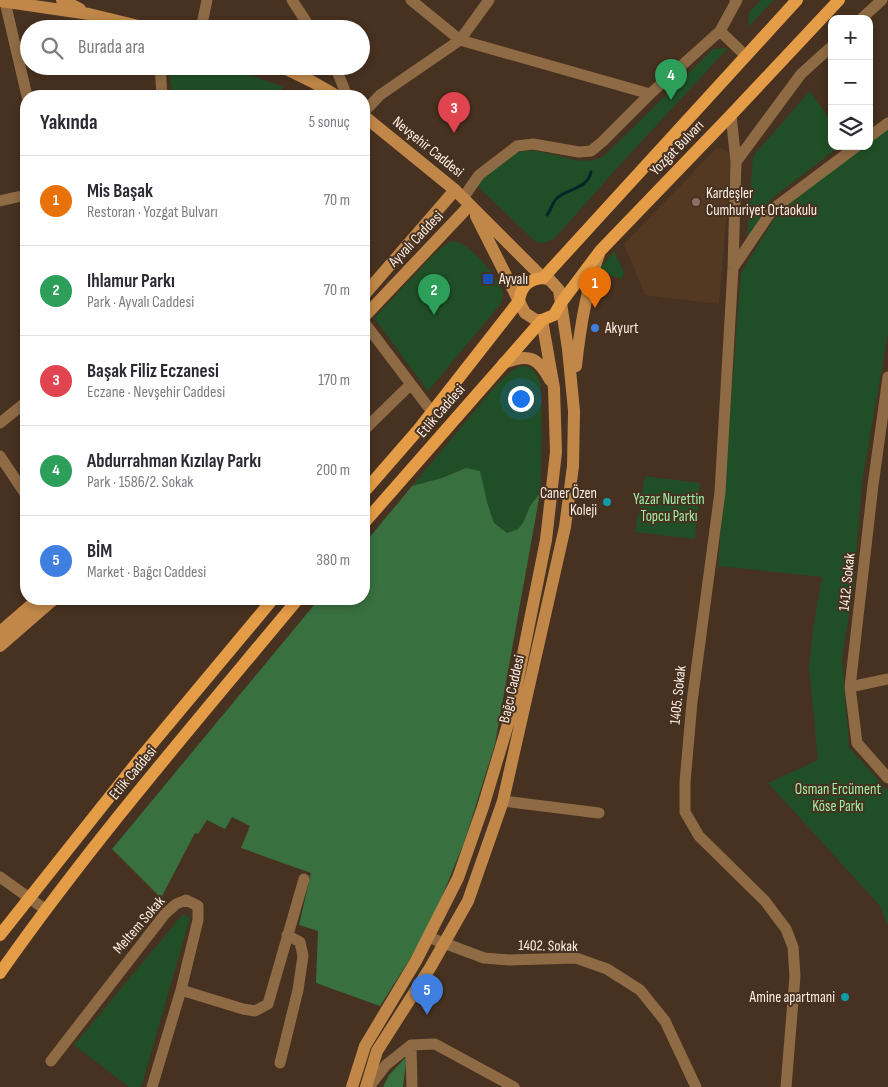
<!DOCTYPE html>
<html lang="tr">
<head>
<meta charset="utf-8">
<style>
  body { margin:0; font-family:"Sofia Sans Condensed",sans-serif; background:#f2f2f3; color:#2b2b33 }
  .controls { position:absolute; right:15px; top:15px; display:grid; overflow:hidden; border-radius:10px; box-shadow:0 2px 8px #0003 }
  .controls button { width:45px; height:45px; display:grid; place-items:center; padding:0; border:0; border-bottom:1px solid #e1e1e2; background:#fff; color:#2b2b33; font:25px sans-serif }
  .you { position:absolute; left:520px; top:398px; width:18px; height:18px; margin:-12px; border:4px solid #fff; border-radius:50%; background:#1a73e8; box-shadow:0 0 0 8px #1a73e833 }
  .badge { display:grid; place-items:center; width:32px; height:32px; border-radius:50%; background:#d93025; color:#fff; font-size:16px; font-weight:700 }
  .pin { position:absolute; translate:-50% -41px; filter:drop-shadow(0 1px 2px #0008) }
  .pin::after { content:''; position:absolute; top:26px; width:18px; height:15px; background:inherit; clip-path:polygon(0 0,100% 0,50% 100%) }
  .list { margin:0; padding:0; list-style:none }
  h2 { display:flex; justify-content:space-between; align-items:center; height:65px; margin:0; padding:0 20px; font-size:21px }
  h2 small { font-size:16px; font-weight:400; color:#7c7c81 }
  .list li { display:grid; grid-template-columns:32px 1fr auto; gap:15px; align-items:center; box-sizing:border-box; height:90px; padding:0 20px; border-top:1px solid #e1e1e2 }
  .list b { display:block; font-size:19px; white-space:nowrap }
  .list p { margin:0; font-size:16px; white-space:nowrap; color:#7c7c81 }
  .list em { font-size:16px; font-style:normal; color:#7c7c81 }
  .icon { flex:none; width:28px; height:28px; fill:none; stroke:currentColor; stroke-width:2; stroke-linecap:round; stroke-linejoin:round }
  .map { position:relative; flex:none; width:888px; height:1087px; overflow:hidden }
  .search { position:absolute; background:#fff; box-shadow:0 2px 8px #0003; left:20px; top:20px; width:350px; height:55px; display:flex; align-items:center; gap:12px; box-sizing:border-box; padding:0 18px; border-radius:28px; color:#7c7c81; font-size:19px }
  .panel { position:absolute; background:#fff; box-shadow:0 2px 8px #0003; left:20px; top:90px; width:350px; height:515px; border-radius:20px }
  .map>svg:first-child { display:block }
  .built { fill:#543922 }
  .green { fill:#204f27 }
  .forest { fill:#387040 }
  .lines { fill:none; stroke-linecap:round; stroke-linejoin:round }
  .stream { stroke:#042629; stroke-width:3 }
  .street { stroke:#8f6b45; stroke-width:11 }
  .secondary { stroke:#c08748; stroke-width:12 }
  .primary { stroke:#e59c47; stroke-width:12 }
  .education-dot { fill:#8d6e63; stroke:#473120; stroke-width:2 }
  .transit-dot { fill:#1a4fb4; stroke:#473120; stroke-width:2 }
  .shop-dot { fill:#3f7fe0; stroke:#473120; stroke-width:2 }
  .culture-dot { fill:#0f9aa8; stroke:#473120; stroke-width:2 }
  .labels { text-anchor:middle; dominant-baseline:central; stroke-width:4; stroke-linejoin:round; paint-order:stroke }
  .street-label { font-size:15px; fill:#fceee3; stroke:#473120 }
  .poi-label { font-size:15px; fill:#fceee3; stroke:#473120; text-anchor:start }
  .park-label { font-size:15px; fill:#9eeea6; stroke:#473120 }
</style>
</head>
<body>
<div class="map">
<svg width="888" height="1087" viewBox="0 0 888 1087">
  <rect width="100%" height="100%" fill="#473120"/>
  <path class="built" d="M 717,148 L 722,148 L 728,152 L 731,160 L 719,304 L 645,295 L 624,244 Z"/>
  <path class="green" d="M 761,0 L 774,0 L 748,27 L 749,12 Z
    M 728,48 L 617,168 L 555,238 L 548,242 L 537,243 L 477,186 C 486,176 506,155 519,152 C 548,145 576,171 604,156 L 713,49 Z
    M 171,66 L 223,66 L 284,87 L 276,96 L 174,96 L 170,80 Z
    M 810,91 L 832,123 L 832,146 L 840,146 L 771,199 L 747,239 L 753,156 Z
    M 888,127 L 888,333 L 862,482 L 854,585 L 842,658 L 849,747 L 888,791 L 888,926 L 880,906 L 768,783 L 818,760 L 809,666 L 814,623 L 822,577 L 718,566 L 741,273 L 777,214 L 863,146 L 869,146 L 869,141 Z
    M 449,242 C 452,242 454,241 457,242 C 470,244 503,282 503,295 C 503,302 498,307 494,312 L 428,391 L 374,318 L 435,253 Z
    M 614,251 L 624,273 L 622,279 L 598,271 Z
    M 520,366 C 533,366 537,373 541,385 L 542,440 L 540,493 L 530,506 L 523,523 L 518,529 L 507,533 L 494,523 L 487,502 L 466,468 L 442,478 L 412,486 L 497,384 L 513,370 Z
    M 645,476 L 700,483 L 695,539 L 635,532 Z
    M 183,914 L 190,918 L 141,1087 L 129,1087 L 74,1045 Z"/>
  <path class="forest" d="M 466,468 L 480,471 L 487,502 L 494,523 L 507,533 L 518,529 L 523,523 L 530,506 L 540,493 L 495,744 L 465,840 L 430,926 L 421,942 L 380,1006 L 316,983 L 318,931 L 299,925 L 311,873 L 241,848 L 250,826 L 232,817 L 225,829 L 207,820 L 198,834 L 195,833 L 161,898 L 112,849 L 319,599 L 364,599 L 364,544 L 412,486 L 442,478 Z
    M 407,1056 L 403,1087 L 383,1087 L 389,1075 Z"/>
  <g class="lines">
    <path class="stream" d="M 547,215 C 551,210 552,203 557,198 C 569,188 587,189 591,172"/>
    <path class="street" d="M 292,0 L 311,29
      M 411,0 L 460,40 L 650,94
      M 735,0 L 737,0 L 720,31 L 746,56
      M 5,2 L 27,96
      M 861,19 L 882,0
      M 201,29 L 207,0
      M 160,66 L 162,96
      M 335,66 L 347,96
      M 364,112 L 380,95 L 460,40 L 489,0
      M 731,115 L 736,162 L 733,268 L 720,492 L 692,702 L 685,782 L 685,812 L 699,836 L 765,901 L 786,929 L 793,947 L 795,976 L 786,1087
      M 869,137 L 888,123
      M 736,162 L 801,74 L 832,46
      M 463,198 L 479,175 L 517,146 L 533,144 L 579,152 L 591,151 L 602,142 L 650,94 L 720,31
      M 0,201 L 26,195
      M 733,268 L 773,209 L 857,146
      M 364,322 L 432,412
      M 888,377 L 873,485 L 850,687 L 857,743 L 888,778
      M 0,423 L 26,402
      M 364,430 L 411,384
      M 0,456 L 26,495
      M 850,687 L 888,679
      M 503,801 L 599,813
      M 0,877 L 46,910
      M 428,937 L 484,958 L 509,960 L 576,958 L 607,969 L 640,990 L 665,1021 L 696,1087
      M 181,990 L 243,1009 L 255,1011 L 268,1004 L 304,879
      M 411,1045 L 412,1087
      M 51,1061 L 165,914 L 176,904 L 186,900 L 198,906 L 198,920 L 181,990 L 152,1087
      M 280,1063 L 298,990 L 303,956 L 300,942 L 287,935
      M 369,1087 L 386,1065 L 411,1045 L 435,1044 L 514,1087"/>
    <path class="secondary" d="M 62,0 L 80,9
      M 0,1 L 89,14 L 151,29
      M 280,66 L 311,81 L 337,96
      M 364,116 L 455,190 L 543,278 L 550,280 L 559,290 L 568,349 L 574,411 L 573,466 L 565,527 L 503,801 L 468,901 L 430,968 L 377,1051 L 366,1087
      M 364,295 L 455,190
      M 364,317 L 470,205
      M 504,363 C 528,353 538,357 550,380
      M 576,366 C 580,328 586,290 599,254
      M 0,632 L 38,599
      M 0,646 L 54,599
      M 352,1087 L 365,1046 L 416,961 L 458,878 L 483,807 L 511,714 L 546,540 L 556,452 L 554,388 L 542,320 L 536,320 L 525,313 L 476,216"/>
    <path class="primary" d="M 364,492 L 418,430 L 519,301 C 521,287 528,279 543,278 L 797,0
      M 364,523 L 542,320 L 554,315 L 561,303 L 600,251 L 731,115 L 839,0
      M 0,935 L 142,756 L 273,599
      M 0,973 C 92,842 196,722 298,599"/>
  </g>
  <circle class="education-dot" cx="696" cy="202" r="5"/>
  <rect class="transit-dot" x="482" y="273" width="12" height="12" rx="2.5"/>
  <circle class="shop-dot" cx="595" cy="328" r="5"/>
  <g class="culture-dot">
    <circle cx="607" cy="502" r="5"/>
    <circle cx="845" cy="997" r="5"/>
  </g>
  <g class="labels">
    <g class="street-label">
      <text transform="translate(428 147) rotate(39)">Nevşehir Caddesi</text>
      <text transform="translate(677 148) rotate(-46)">Yozgat Bulvarı</text>
      <text transform="translate(416 239) rotate(-46)">Ayvalı Caddesi</text>
      <text transform="translate(441 411) rotate(-49)">Etlik Caddesi</text>
      <text transform="translate(847 582) rotate(-84)">1412. Sokak</text>
      <text transform="translate(512 689) rotate(-77)">Bağcı Caddesi</text>
      <text transform="translate(678 695) rotate(-84)">1405. Sokak</text>
      <text transform="translate(133 773) rotate(-50)">Etlik Caddesi</text>
      <text transform="translate(139 925) rotate(-49)">Meltem Sokak</text>
      <text transform="translate(548 946) rotate(1)">1402. Sokak</text>
    </g>
    <g class="poi-label">
      <text x="706" y="193">Kardeşler<tspan x="706" dy="17">Cumhuriyet Ortaokulu</tspan></text>
      <text x="499" y="279">Ayvalı</text>
      <text x="605" y="328">Akyurt</text>
      <text x="597" y="493" text-anchor="end">Caner Özen<tspan x="597" dy="17">Koleji</tspan></text>
      <text x="835" y="997" text-anchor="end">Amine apartmani</text>
    </g>
    <g class="park-label">
      <text x="669" y="499">Yazar Nurettin<tspan x="669" dy="17">Topcu Parkı</tspan></text>
      <text x="838" y="789">Osman Ercüment<tspan x="838" dy="17">Köse Parkı</tspan></text>
    </g>
  </g>
</svg>
<div class="controls">
<button>+</button>
<button>−</button>
<button><svg class="icon" aria-label="layers" viewBox="0 0 24 24"><path d="M12 4l9 5-9 5-9-5zM3 14l9 5 9-5"/></svg></button>
</div>
<div class="you"></div>
<div class="pin badge" style="left:595px;top:308px;background:#e8710a">1</div>
<div class="pin badge" style="left:434px;top:315px;background:#2e9e5b">2</div>
<div class="pin badge" style="left:454px;top:133px;background:#e0444e">3</div>
<div class="pin badge" style="left:671px;top:100px;background:#2e9e5b">4</div>
<div class="pin badge" style="left:427px;top:1015px;background:#3f7fe0">5</div>
<div class="search"><svg class="icon" aria-label="search" viewBox="0 0 24 24"><circle cx="10" cy="10" r="6"/><path d="M15 15l6 6"/></svg>Burada ara</div>
<section class="panel">
<h2>Yakında<small>5 sonuç</small></h2>
<ul class="list">
<li><span class="badge" style="background:#e8710a">1</span><div><b>Mis Başak</b><p>Restoran · Yozgat Bulvarı</p></div><em>70 m</em></li>
<li><span class="badge" style="background:#2e9e5b">2</span><div><b>Ihlamur Parkı</b><p>Park · Ayvalı Caddesi</p></div><em>70 m</em></li>
<li><span class="badge" style="background:#e0444e">3</span><div><b>Başak Filiz Eczanesi</b><p>Eczane · Nevşehir Caddesi</p></div><em>170 m</em></li>
<li><span class="badge" style="background:#2e9e5b">4</span><div><b>Abdurrahman Kızılay Parkı</b><p>Park · 1586/2. Sokak</p></div><em>200 m</em></li>
<li><span class="badge" style="background:#3f7fe0">5</span><div><b>BİM</b><p>Market · Bağcı Caddesi</p></div><em>380 m</em></li>
</ul>
</section>
</div>
</body>
</html>
